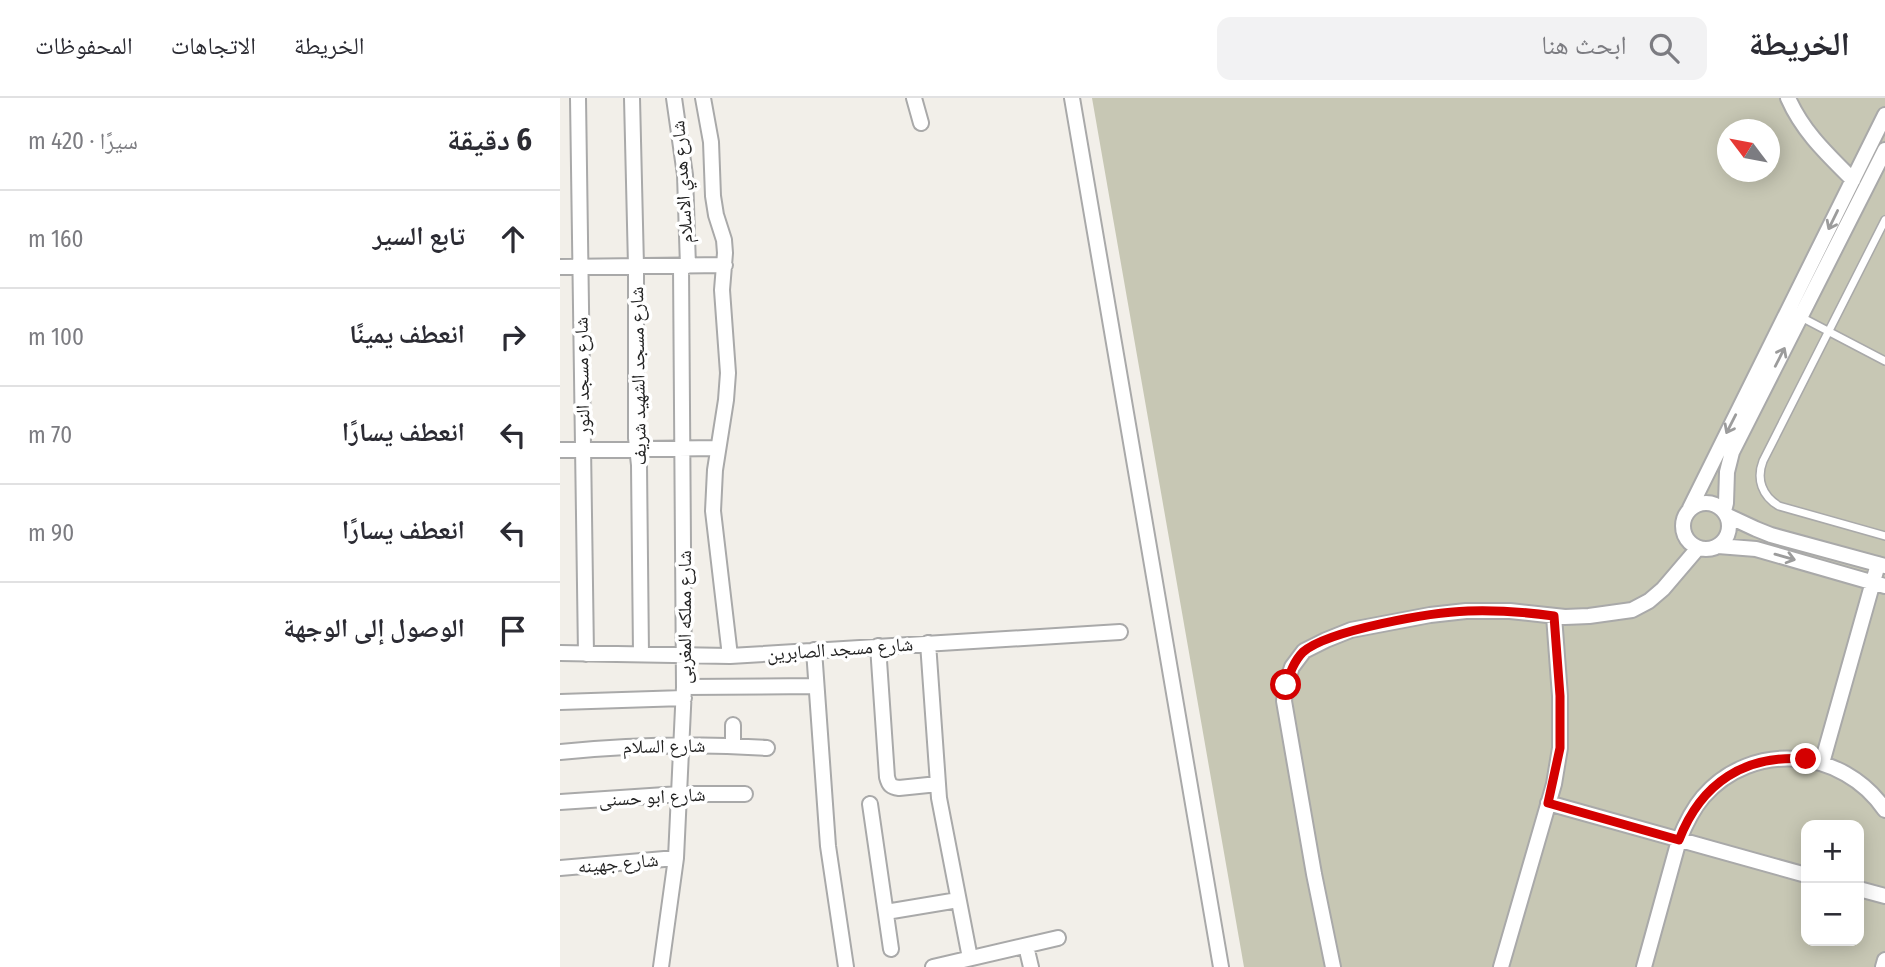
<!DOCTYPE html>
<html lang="ar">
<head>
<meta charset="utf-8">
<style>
  body { margin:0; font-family:"Fira Sans Condensed","Noto Naskh Arabic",sans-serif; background:#f2f2f3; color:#2b2b33; direction:rtl }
  .controls { position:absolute; right:21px; bottom:21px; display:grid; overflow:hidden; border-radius:14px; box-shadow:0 4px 18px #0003 }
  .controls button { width:63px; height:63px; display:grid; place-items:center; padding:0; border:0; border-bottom:2px solid #e1e1e2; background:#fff; color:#2b2b33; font:35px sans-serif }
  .compass { position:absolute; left:1157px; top:21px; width:63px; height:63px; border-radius:50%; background:#fff; box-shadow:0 4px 18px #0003; rotate:302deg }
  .stop { position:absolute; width:21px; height:21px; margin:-16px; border:5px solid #d40000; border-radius:50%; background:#fff }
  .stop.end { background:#d40000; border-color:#fff; box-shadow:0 2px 7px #0008 }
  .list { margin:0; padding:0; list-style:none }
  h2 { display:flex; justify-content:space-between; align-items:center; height:91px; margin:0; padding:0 28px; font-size:30px }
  h2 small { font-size:23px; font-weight:400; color:#7c7c81 }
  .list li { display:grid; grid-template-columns:46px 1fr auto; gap:21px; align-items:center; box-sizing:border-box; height:98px; padding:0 28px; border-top:2px solid #e1e1e2 }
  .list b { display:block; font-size:26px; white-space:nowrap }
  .list em { font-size:23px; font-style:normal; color:#7c7c81 }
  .icon { flex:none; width:38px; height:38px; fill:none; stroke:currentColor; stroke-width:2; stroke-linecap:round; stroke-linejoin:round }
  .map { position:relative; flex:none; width:1325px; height:869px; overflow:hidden; direction:ltr }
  header { display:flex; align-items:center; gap:42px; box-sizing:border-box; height:98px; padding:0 35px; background:#fff; border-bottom:2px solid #e1e1e2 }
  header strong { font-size:33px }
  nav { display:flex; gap:38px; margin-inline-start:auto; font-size:24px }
  .search { width:490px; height:63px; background:#f2f2f3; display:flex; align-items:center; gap:18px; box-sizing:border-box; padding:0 24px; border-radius:14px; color:#7c7c81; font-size:26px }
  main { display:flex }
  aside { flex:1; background:#fff }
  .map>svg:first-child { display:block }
  .construction { fill:#c7c7b4; fill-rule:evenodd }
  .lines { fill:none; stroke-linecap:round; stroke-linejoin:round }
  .lane-casing { stroke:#a9a9a9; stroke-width:10 }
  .street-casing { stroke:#a9a9a9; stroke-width:18 }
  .lane { stroke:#fff; stroke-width:7 }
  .street { stroke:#fff; stroke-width:14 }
  .oneway { stroke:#9c9c9c }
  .route { stroke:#d40000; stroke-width:9 }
  .labels { text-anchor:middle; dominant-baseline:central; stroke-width:7; stroke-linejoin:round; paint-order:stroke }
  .street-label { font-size:19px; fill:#222; stroke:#fff }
</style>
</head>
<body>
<header>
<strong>الخريطة</strong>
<div class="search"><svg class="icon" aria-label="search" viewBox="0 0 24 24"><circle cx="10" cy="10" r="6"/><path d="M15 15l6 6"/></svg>ابحث هنا</div>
<nav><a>الخريطة</a><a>الاتجاهات</a><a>المحفوظات</a></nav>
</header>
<main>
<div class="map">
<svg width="1325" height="869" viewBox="0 0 1325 869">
  <rect width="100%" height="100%" fill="#f2efe9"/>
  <path class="construction" d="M 532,0 L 1325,0 L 1325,869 L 684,869 ZM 1168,32 L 1210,32 L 1210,74 L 1168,74 ZM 1246,727 L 1299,727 L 1299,843 L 1246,843 Z"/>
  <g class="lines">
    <defs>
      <path id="lane" d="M 1325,122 L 1203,363 C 1196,381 1202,398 1219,408 L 1325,438
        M 1241,219 L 1325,263"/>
      <path id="street" d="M 18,0 L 26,556
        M 72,0 L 76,168 L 76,340 L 79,367 L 81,556
        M 114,0 L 125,77 L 128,168
        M 143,0 L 151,44 L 153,98 L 156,117 L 164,142 L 165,155 L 162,192 L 168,275 L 166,302 L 155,372 L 153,413 L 170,558
        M 354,0 L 361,25
        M 512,0 C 561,290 609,580 661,869
        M 1228,0 C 1243,34 1267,56 1293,82
        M 0,169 L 165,167
        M 0,352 L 158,350
        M1123 428a23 23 0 1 1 46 0a23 23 0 1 1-46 0Z
        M 1130,410 L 1325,17
        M 1164,413 L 1166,405 L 1167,374 L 1172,354 L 1325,52
        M 1166,417 L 1196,431 L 1211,437 L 1325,468
        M 1158,448 L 1196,451 L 1325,488
        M 368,545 L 379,700 L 410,860
        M 318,548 L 327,679 C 329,687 331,689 339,690 L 378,686
        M 254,552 L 268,748 L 286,869
        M 0,555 L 170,558 L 560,534
        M 124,589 L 256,588
        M 0,604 L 124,600
        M 173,647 L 173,627
        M 0,654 C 69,647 139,645 207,650
        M 1262,665 L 1318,466
        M 0,704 L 120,696 L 185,696
        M 988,705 L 1246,777
        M 310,706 L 331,851
        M 0,770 L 116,760
        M 1299,791 L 1325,798
        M 326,814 L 398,802
        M 466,848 L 471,869
        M 101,869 L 116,760 L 124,589 L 121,168
        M 373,869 L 498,840
        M 773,869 L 754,776 L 724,603 L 726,587 L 732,569 L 744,553 L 766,542 L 791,532 L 870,517 L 906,513 L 950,513 L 1005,519 L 1029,518 L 1072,512 L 1089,503 L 1103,491 L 1138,450
        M 941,869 L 994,686 L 1000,650 L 1000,598 L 994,518
        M 1084,869 L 1119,742 C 1125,727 1132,712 1143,699 C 1192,642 1283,650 1325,712
        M 1323,869 L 1325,862"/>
    </defs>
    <use href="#lane" class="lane-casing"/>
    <use href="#street" class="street-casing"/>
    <use href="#lane" class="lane"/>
    <use href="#street" class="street"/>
  </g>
  <defs><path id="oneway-shaft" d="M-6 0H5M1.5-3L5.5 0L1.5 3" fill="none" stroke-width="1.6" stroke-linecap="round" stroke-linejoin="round" transform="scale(1.75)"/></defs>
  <g class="oneway">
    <use href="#oneway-shaft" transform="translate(1273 122) rotate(116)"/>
    <use href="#oneway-shaft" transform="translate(1220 259) rotate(-63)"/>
    <use href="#oneway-shaft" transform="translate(1171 326) rotate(117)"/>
    <use href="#oneway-shaft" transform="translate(1225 459) rotate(16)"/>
  </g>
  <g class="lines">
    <path class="route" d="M 726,587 C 730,575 734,563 743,554 C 768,532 873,514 908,513 C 937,512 965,514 994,518 L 1000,598 L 1000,650 L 988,705 L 1119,742 C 1141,685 1185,656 1246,661"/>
  </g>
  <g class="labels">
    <g class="street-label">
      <text transform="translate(122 84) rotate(-94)">شارع هدي الاسلام</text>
      <text transform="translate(22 278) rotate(-91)">شارع مسجد النور</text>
      <text transform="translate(78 278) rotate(-91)">شارع مسجد الشهيد شريف</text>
      <text transform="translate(124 519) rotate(-90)">شارع مملكه المغربى</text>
      <text transform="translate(280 551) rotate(-4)">شارع مسجد الصابرين</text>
      <text transform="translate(104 648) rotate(-1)">شارع السلام</text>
      <text transform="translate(92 699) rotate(-3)">شارع ابو حسنى</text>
      <text transform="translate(58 765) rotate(-5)">شارع جهينه</text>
    </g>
  </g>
</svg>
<div class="controls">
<button>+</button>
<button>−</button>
</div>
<svg class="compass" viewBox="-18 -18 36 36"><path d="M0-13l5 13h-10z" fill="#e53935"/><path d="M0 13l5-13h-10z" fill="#7c7c81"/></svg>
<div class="stop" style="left:726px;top:587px"></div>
<div class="stop end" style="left:1246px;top:661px"></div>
</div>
<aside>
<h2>6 دقيقة<small>سيرًا · 420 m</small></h2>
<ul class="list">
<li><svg class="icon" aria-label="ahead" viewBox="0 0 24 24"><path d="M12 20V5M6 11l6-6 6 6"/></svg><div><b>تابع السير</b></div><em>160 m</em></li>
<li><svg class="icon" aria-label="right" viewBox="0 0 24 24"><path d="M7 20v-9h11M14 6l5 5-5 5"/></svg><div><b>انعطف يمينًا</b></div><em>100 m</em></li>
<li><svg class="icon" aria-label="left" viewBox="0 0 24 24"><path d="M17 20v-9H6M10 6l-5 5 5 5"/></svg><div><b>انعطف يسارًا</b></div><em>70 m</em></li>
<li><svg class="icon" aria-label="left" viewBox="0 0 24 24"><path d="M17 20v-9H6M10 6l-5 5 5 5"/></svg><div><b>انعطف يسارًا</b></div><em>90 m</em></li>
<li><svg class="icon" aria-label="arrive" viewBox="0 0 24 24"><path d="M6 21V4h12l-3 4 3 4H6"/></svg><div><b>الوصول إلى الوجهة</b></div></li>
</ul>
</aside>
</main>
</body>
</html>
